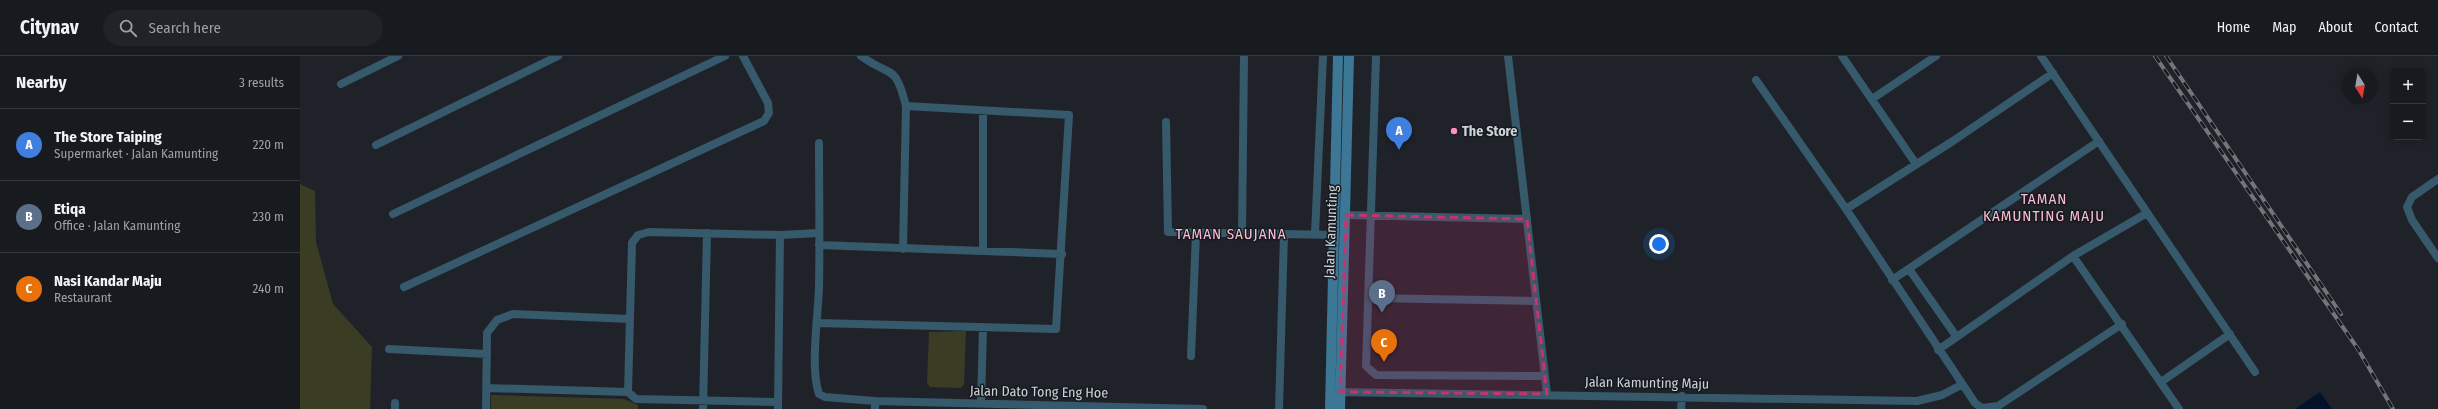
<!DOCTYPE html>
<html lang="en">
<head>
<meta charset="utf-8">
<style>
  body { margin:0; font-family:"Fira Sans Condensed",sans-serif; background:#202328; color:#f1f3f6 }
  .controls { position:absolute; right:12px; top:12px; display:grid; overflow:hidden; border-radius:6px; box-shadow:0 2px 10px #0003 }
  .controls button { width:36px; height:36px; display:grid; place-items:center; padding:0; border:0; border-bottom:1px solid #36383d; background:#171a1f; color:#f1f3f6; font:20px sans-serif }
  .compass { position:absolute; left:2042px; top:12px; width:36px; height:36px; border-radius:50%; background:#171a1f; box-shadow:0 2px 10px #0003; rotate:169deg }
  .you { position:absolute; left:1359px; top:188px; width:14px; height:14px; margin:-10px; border:3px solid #fff; border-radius:50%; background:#1a73e8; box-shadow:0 0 0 6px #1a73e833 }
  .badge { display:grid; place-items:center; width:26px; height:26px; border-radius:50%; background:#ff8eb9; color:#fff; font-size:13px; font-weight:700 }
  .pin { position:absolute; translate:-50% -33px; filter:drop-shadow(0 1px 2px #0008) }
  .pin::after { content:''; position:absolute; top:21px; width:14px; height:12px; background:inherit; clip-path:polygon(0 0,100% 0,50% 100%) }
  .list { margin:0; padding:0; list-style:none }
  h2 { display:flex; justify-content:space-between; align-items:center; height:52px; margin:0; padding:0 16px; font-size:17px }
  h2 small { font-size:13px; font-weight:400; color:#9ea1a4 }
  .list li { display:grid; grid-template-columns:26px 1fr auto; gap:12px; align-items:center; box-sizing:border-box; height:72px; padding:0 16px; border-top:1px solid #36383d }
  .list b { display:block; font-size:15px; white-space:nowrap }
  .list p { margin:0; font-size:13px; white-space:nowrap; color:#9ea1a4 }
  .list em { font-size:13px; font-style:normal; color:#9ea1a4 }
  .icon { flex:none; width:22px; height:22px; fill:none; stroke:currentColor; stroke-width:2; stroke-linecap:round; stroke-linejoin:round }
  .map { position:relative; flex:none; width:2138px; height:353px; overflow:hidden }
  header { display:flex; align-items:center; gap:24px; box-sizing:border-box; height:56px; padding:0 20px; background:#171a1f; border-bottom:1px solid #36383d }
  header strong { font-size:19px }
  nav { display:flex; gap:22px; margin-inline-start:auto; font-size:14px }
  .search { width:280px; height:36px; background:#202328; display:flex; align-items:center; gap:10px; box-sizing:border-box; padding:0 14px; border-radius:22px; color:#9ea1a4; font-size:15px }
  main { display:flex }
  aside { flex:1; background:#171a1f }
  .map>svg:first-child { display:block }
  .green { fill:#3a3d23 }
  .water { fill:#031229 }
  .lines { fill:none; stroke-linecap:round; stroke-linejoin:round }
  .minor { stroke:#36596b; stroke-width:8 }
  .secondary { stroke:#3c7795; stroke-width:10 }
  .rail-casing { stroke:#72767b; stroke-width:4 }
  .rail { stroke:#151a20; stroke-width:2.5; stroke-dasharray:8; stroke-linecap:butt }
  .marked { fill:#c4346d; fill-opacity:0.2; stroke:#c4346d; stroke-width:3; stroke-dasharray:8 5; stroke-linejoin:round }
  .poi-dot { fill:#ff8eb9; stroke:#151a20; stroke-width:1.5 }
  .labels { text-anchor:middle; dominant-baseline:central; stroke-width:3; stroke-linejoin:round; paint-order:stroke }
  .poi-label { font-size:14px; font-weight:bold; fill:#ced2d6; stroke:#151a20; text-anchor:start }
  .street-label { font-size:14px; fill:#ced2d6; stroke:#151a20 }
  .neighbourhood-label { font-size:15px; letter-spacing:1px; fill:#febcd2; stroke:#151a20 }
</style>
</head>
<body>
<header>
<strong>Citynav</strong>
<div class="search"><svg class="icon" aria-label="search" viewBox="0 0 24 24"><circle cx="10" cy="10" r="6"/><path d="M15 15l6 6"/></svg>Search here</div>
<nav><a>Home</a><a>Map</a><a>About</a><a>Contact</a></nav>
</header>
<main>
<aside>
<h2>Nearby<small>3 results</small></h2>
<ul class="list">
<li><span class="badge" style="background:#3f7fe0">A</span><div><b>The Store Taiping</b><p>Supermarket · Jalan Kamunting</p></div><em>220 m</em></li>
<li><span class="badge" style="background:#5c6f8a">B</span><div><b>Etiqa</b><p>Office · Jalan Kamunting</p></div><em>230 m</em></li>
<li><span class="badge" style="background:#e8710a">C</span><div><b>Nasi Kandar Maju</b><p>Restaurant</p></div><em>240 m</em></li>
</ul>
</aside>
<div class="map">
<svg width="2138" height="353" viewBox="0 0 2138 353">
  <rect width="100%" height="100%" fill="#1f2329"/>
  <path class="green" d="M 0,128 L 15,135 L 16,186 L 33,248 L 72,291 L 70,353 L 0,353 Z
    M 666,275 L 664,328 L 661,332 L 630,331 L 627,327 L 629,276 Z
    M 191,339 L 324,343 L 338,349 L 338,353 L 191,353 Z"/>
  <path class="water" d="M 2020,336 L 2032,353 L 1995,353 Z"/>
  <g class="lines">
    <path class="minor" d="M 561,0 C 591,22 595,6 606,50
      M 1076,0 L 1066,310 L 1076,319 L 1244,320
      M 1208,0 L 1247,338
      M 1542,0 L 1616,108
      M 1741,0 L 1955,316
      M 1456,24 L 1546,153 L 1675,347 L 1682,352 L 1698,350 L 1822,268
      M 41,28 L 98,0
      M 1572,43 L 1636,0
      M 866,66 L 868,176 L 1034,179
      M 519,87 C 519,135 520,184 519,232 C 518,260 510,314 519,338 L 525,341 L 575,345 L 903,353
      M 76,89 L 258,0
      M 2138,123 L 2112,141 L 2107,151 L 2112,164 L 2138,202
      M 1546,153 L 1653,85 L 1753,17
      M 93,158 L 425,0
      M 1046,159 L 1227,163
      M 942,178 L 944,0
      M 1015,178 L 1023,0
      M 519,189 L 762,198
      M 683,195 L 683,55
      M 1773,200 L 1879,353
      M 1609,213 L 1656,280
      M 1592,224 L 1799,85
      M 104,231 L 464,65 L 469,57 L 468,47 L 443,0
      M 1069,242 L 1235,245
      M 517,267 L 756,273 L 769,59 L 606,50 L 603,193
      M 89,293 L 187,298
      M 1638,294 L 1773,200 L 1847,157
      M 891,300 L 896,177
      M 1861,326 L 1930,278
      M 187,332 L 328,336 L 336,343 L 478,346
      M 328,336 L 332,187 L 338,179 L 349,176 L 480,179 L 519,177
      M 1034,336 L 1617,345 L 1642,339 L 1661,329
      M 575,345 L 575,353
      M 681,347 L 683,272
      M 95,353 L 95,347
      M 186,353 L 187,277 L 197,264 L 213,258 L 330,263
      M 403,353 L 407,177
      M 478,353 L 480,179
      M 979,353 L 984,179
      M 1381,353 L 1382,340"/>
    <path class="secondary" d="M 1030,353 L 1038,0
      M 1040,353 L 1049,0"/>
    <defs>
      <path id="rail" d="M 1855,0 L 2058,293 L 2093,353
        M 1866,0 L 2041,258"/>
    </defs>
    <use href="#rail" class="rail-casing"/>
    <use href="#rail" class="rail"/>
  </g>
  <path class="marked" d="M 1046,159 L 1227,163 L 1247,338 L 1040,336 Z"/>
  <circle class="poi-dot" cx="1154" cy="75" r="4"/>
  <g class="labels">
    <g class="poi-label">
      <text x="1162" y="75">The Store</text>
    </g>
    <g class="street-label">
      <text transform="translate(1031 176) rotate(-88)">Jalan Kamunting</text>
      <text transform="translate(1347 327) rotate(1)">Jalan Kamunting Maju</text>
      <text transform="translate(739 336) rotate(1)">Jalan Dato Tong Eng Hoe</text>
    </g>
    <g class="neighbourhood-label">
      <text x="1744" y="143">TAMAN<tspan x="1744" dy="17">KAMUNTING MAJU</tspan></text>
      <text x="931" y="178">TAMAN SAUJANA</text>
    </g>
  </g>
</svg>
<div class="controls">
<button>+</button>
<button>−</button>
</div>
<svg class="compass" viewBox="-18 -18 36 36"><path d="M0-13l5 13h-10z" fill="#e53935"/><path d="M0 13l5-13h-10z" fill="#9ea1a4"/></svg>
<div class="you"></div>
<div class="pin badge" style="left:1099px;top:94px;background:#3f7fe0">A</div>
<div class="pin badge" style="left:1082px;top:257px;background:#5c6f8a">B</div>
<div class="pin badge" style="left:1084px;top:306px;background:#e8710a">C</div>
</div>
</main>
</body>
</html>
